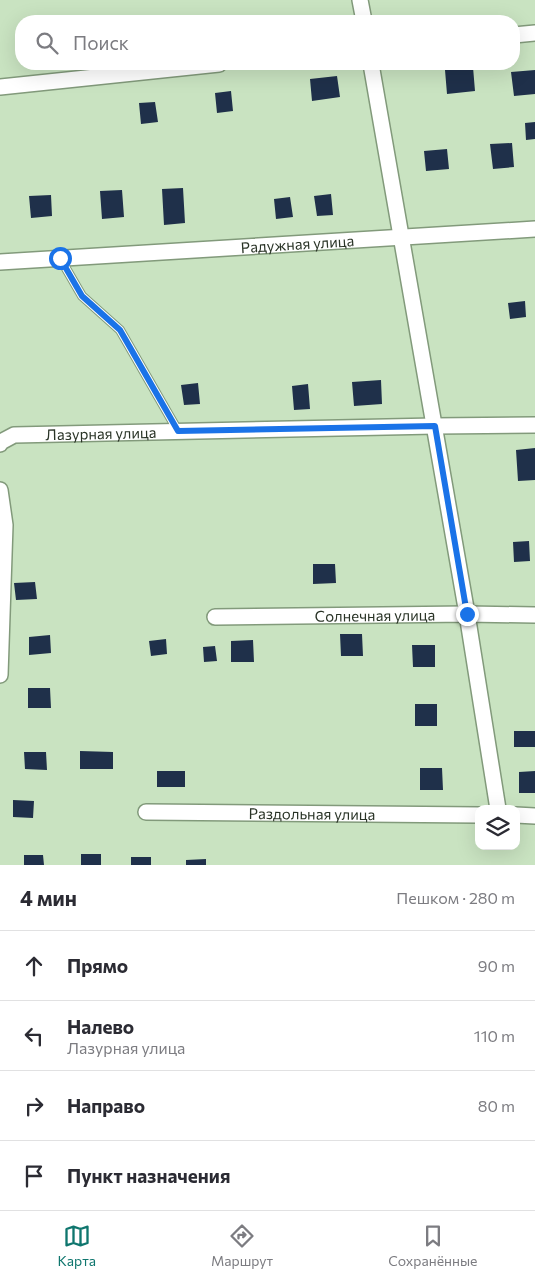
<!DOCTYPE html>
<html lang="ru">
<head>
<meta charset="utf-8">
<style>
  body { margin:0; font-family:Commissioner,sans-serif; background:#f7f7f7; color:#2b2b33 }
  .controls { position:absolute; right:15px; bottom:15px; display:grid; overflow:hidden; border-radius:10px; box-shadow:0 5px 20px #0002 }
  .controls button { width:45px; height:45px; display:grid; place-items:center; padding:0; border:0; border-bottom:1px solid #e1e1e2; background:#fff; color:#2b2b33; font:25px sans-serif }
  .stop { position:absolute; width:15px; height:15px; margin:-11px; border:4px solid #1a73e8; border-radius:50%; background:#fff }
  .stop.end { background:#1a73e8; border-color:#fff; box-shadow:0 1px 5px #0008 }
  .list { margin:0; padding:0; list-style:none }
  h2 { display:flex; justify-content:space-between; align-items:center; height:65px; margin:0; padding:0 20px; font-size:21px }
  h2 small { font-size:16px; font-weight:400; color:#7c7c81 }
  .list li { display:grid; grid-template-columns:32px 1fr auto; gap:15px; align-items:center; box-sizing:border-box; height:70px; padding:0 20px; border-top:1px solid #e1e1e2 }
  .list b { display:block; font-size:19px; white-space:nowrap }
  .list p { margin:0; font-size:16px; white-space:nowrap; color:#7c7c81 }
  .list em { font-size:16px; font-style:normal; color:#7c7c81 }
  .icon { flex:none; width:28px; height:28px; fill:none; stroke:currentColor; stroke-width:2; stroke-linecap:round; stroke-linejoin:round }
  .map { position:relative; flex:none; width:535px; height:865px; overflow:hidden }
  .search { position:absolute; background:#fff; box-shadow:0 5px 20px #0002; left:15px; right:15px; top:15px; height:55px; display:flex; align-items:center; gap:12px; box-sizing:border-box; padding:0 18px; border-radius:20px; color:#7c7c81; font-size:19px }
  .sheet { height:345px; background:#fff }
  nav { display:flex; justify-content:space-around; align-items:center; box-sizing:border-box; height:70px; border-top:1px solid #e1e1e2; background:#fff; font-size:14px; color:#7c7c81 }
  nav a { display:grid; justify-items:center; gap:2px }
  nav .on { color:#0f766e }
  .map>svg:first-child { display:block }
  .building { fill:#1f304a }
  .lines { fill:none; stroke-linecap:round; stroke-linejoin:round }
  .lane-casing { stroke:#829a7b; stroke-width:10 }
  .street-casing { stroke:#829a7b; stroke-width:18 }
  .lane { stroke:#fff; stroke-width:8 }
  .street { stroke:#fff; stroke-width:15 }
  .route { stroke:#1a73e8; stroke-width:6 }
  .labels { text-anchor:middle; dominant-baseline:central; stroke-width:5; stroke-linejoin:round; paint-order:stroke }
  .street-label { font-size:15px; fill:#293326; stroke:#c9e3c1 }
</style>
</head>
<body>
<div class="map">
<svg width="535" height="865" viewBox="0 0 535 865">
  <rect width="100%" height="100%" fill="#c9e3c1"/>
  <path class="building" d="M 473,67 L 475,91 L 447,94 L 445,70 Z
    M 535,70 L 535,94 L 514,96 L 511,72 Z
    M 337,76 L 340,97 L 312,101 L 310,79 Z
    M 231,91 L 233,111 L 217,113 L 215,93 Z
    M 155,102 L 158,122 L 141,124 L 139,103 Z
    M 535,122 L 535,139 L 526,140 L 525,123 Z
    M 512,143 L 514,167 L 493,169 L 490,144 Z
    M 447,149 L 449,169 L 426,171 L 424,151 Z
    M 183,188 L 185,223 L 164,225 L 162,189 Z
    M 122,190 L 124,217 L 102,219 L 100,191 Z
    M 331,194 L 333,215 L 317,216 L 314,196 Z
    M 51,195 L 52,216 L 31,218 L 29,196 Z
    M 290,197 L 293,217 L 276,219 L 274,199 Z
    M 525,301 L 526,317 L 510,319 L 508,303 Z
    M 381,380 L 382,404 L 354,406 L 352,382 Z
    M 198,383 L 200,404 L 184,405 L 181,385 Z
    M 308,384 L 310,409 L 294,410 L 292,386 Z
    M 535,448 L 535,480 L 518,481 L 516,450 Z
    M 529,541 L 530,561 L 514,562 L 513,542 Z
    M 313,564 L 335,564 L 336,583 L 313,584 Z
    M 35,582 L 37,599 L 16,600 L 14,583 Z
    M 340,634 L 362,634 L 363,656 L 341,656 Z
    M 50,635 L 51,653 L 29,655 L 29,637 Z
    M 166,639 L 167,654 L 151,656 L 149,641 Z
    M 253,640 L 254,662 L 231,662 L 231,641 Z
    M 412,645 L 435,645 L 435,667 L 413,667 Z
    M 215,646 L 217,661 L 204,662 L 203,647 Z
    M 28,688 L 50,688 L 51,708 L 28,708 Z
    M 415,704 L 437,704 L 437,726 L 415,726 Z
    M 514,731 L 535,731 L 535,747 L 514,747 Z
    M 80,751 L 113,752 L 113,769 L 80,769 Z
    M 24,752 L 46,752 L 47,770 L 25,769 Z
    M 420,768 L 442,768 L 443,790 L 420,790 Z
    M 157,771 L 185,771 L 185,787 L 157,787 Z
    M 535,771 L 535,793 L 519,793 L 519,772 Z
    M 13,800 L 34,801 L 33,818 L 13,817 Z
    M 81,854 L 101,854 L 101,865 L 81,865 Z
    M 24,855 L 43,855 L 44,865 L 24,865 Z
    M 131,857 L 151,857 L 151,865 L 131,865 Z
    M 206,859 L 206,865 L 186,865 L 186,860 Z"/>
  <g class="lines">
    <defs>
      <path id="lane" d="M 60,258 L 82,296 L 120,330 L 178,431"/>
      <g id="street">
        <path d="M 360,0 L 364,21"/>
        <path d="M 514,35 L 535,33"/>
        <path d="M 371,64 L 467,614 L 498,809"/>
        <path d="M 0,87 L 219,64"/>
        <path id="s1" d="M 0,262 L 535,229"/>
        <path id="s2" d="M 0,444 L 1,442 L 14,435 L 435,426 L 535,425"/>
        <path d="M 0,490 L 5,525 L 0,675"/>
        <path id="s3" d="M 215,617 L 467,614 L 535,615"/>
        <path id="s4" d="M 146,812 L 479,815"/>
        <path d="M 516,815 L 535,816"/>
      </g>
    </defs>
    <use href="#lane" class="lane-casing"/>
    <use href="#street" class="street-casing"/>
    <use href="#lane" class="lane"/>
    <use href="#street" class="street"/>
  </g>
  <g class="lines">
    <path class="route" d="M 60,258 L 82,296 L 120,330 L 178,431 L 435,426 L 467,614"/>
  </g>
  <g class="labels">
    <g class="street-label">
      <text stroke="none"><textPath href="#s1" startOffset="298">Радужная улица</textPath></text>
      <text stroke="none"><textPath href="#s2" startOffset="104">Лазурная улица</textPath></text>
      <text stroke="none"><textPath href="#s3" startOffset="160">Солнечная улица</textPath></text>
      <text stroke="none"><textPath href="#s4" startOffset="166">Раздольная улица</textPath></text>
    </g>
  </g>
</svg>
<div class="controls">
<button><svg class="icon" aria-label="layers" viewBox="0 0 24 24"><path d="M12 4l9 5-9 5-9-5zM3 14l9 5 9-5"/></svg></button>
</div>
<div class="stop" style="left:60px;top:258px"></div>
<div class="stop end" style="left:467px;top:614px"></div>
<div class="search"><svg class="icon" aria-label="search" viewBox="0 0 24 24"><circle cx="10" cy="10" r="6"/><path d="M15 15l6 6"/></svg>Поиск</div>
</div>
<section class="sheet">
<h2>4 мин<small>Пешком · 280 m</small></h2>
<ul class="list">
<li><svg class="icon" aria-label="ahead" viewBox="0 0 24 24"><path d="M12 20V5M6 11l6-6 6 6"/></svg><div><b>Прямо</b></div><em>90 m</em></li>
<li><svg class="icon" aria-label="left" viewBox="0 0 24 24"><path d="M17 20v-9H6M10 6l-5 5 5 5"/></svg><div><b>Налево</b><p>Лазурная улица</p></div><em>110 m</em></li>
<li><svg class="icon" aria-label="right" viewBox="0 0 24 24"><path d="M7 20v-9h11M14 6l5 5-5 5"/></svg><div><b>Направо</b></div><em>80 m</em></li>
<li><svg class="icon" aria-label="arrive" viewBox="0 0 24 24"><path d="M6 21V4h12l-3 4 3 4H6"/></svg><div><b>Пункт назначения</b></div></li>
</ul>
</section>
<nav>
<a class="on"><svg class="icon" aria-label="map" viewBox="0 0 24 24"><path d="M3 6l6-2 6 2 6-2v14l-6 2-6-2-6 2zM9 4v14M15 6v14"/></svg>Карта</a>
<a><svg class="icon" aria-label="directions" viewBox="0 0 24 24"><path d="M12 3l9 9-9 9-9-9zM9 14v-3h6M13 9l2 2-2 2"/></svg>Маршрут</a>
<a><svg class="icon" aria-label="saved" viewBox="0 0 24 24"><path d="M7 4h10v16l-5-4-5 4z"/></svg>Сохранённые</a>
</nav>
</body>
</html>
